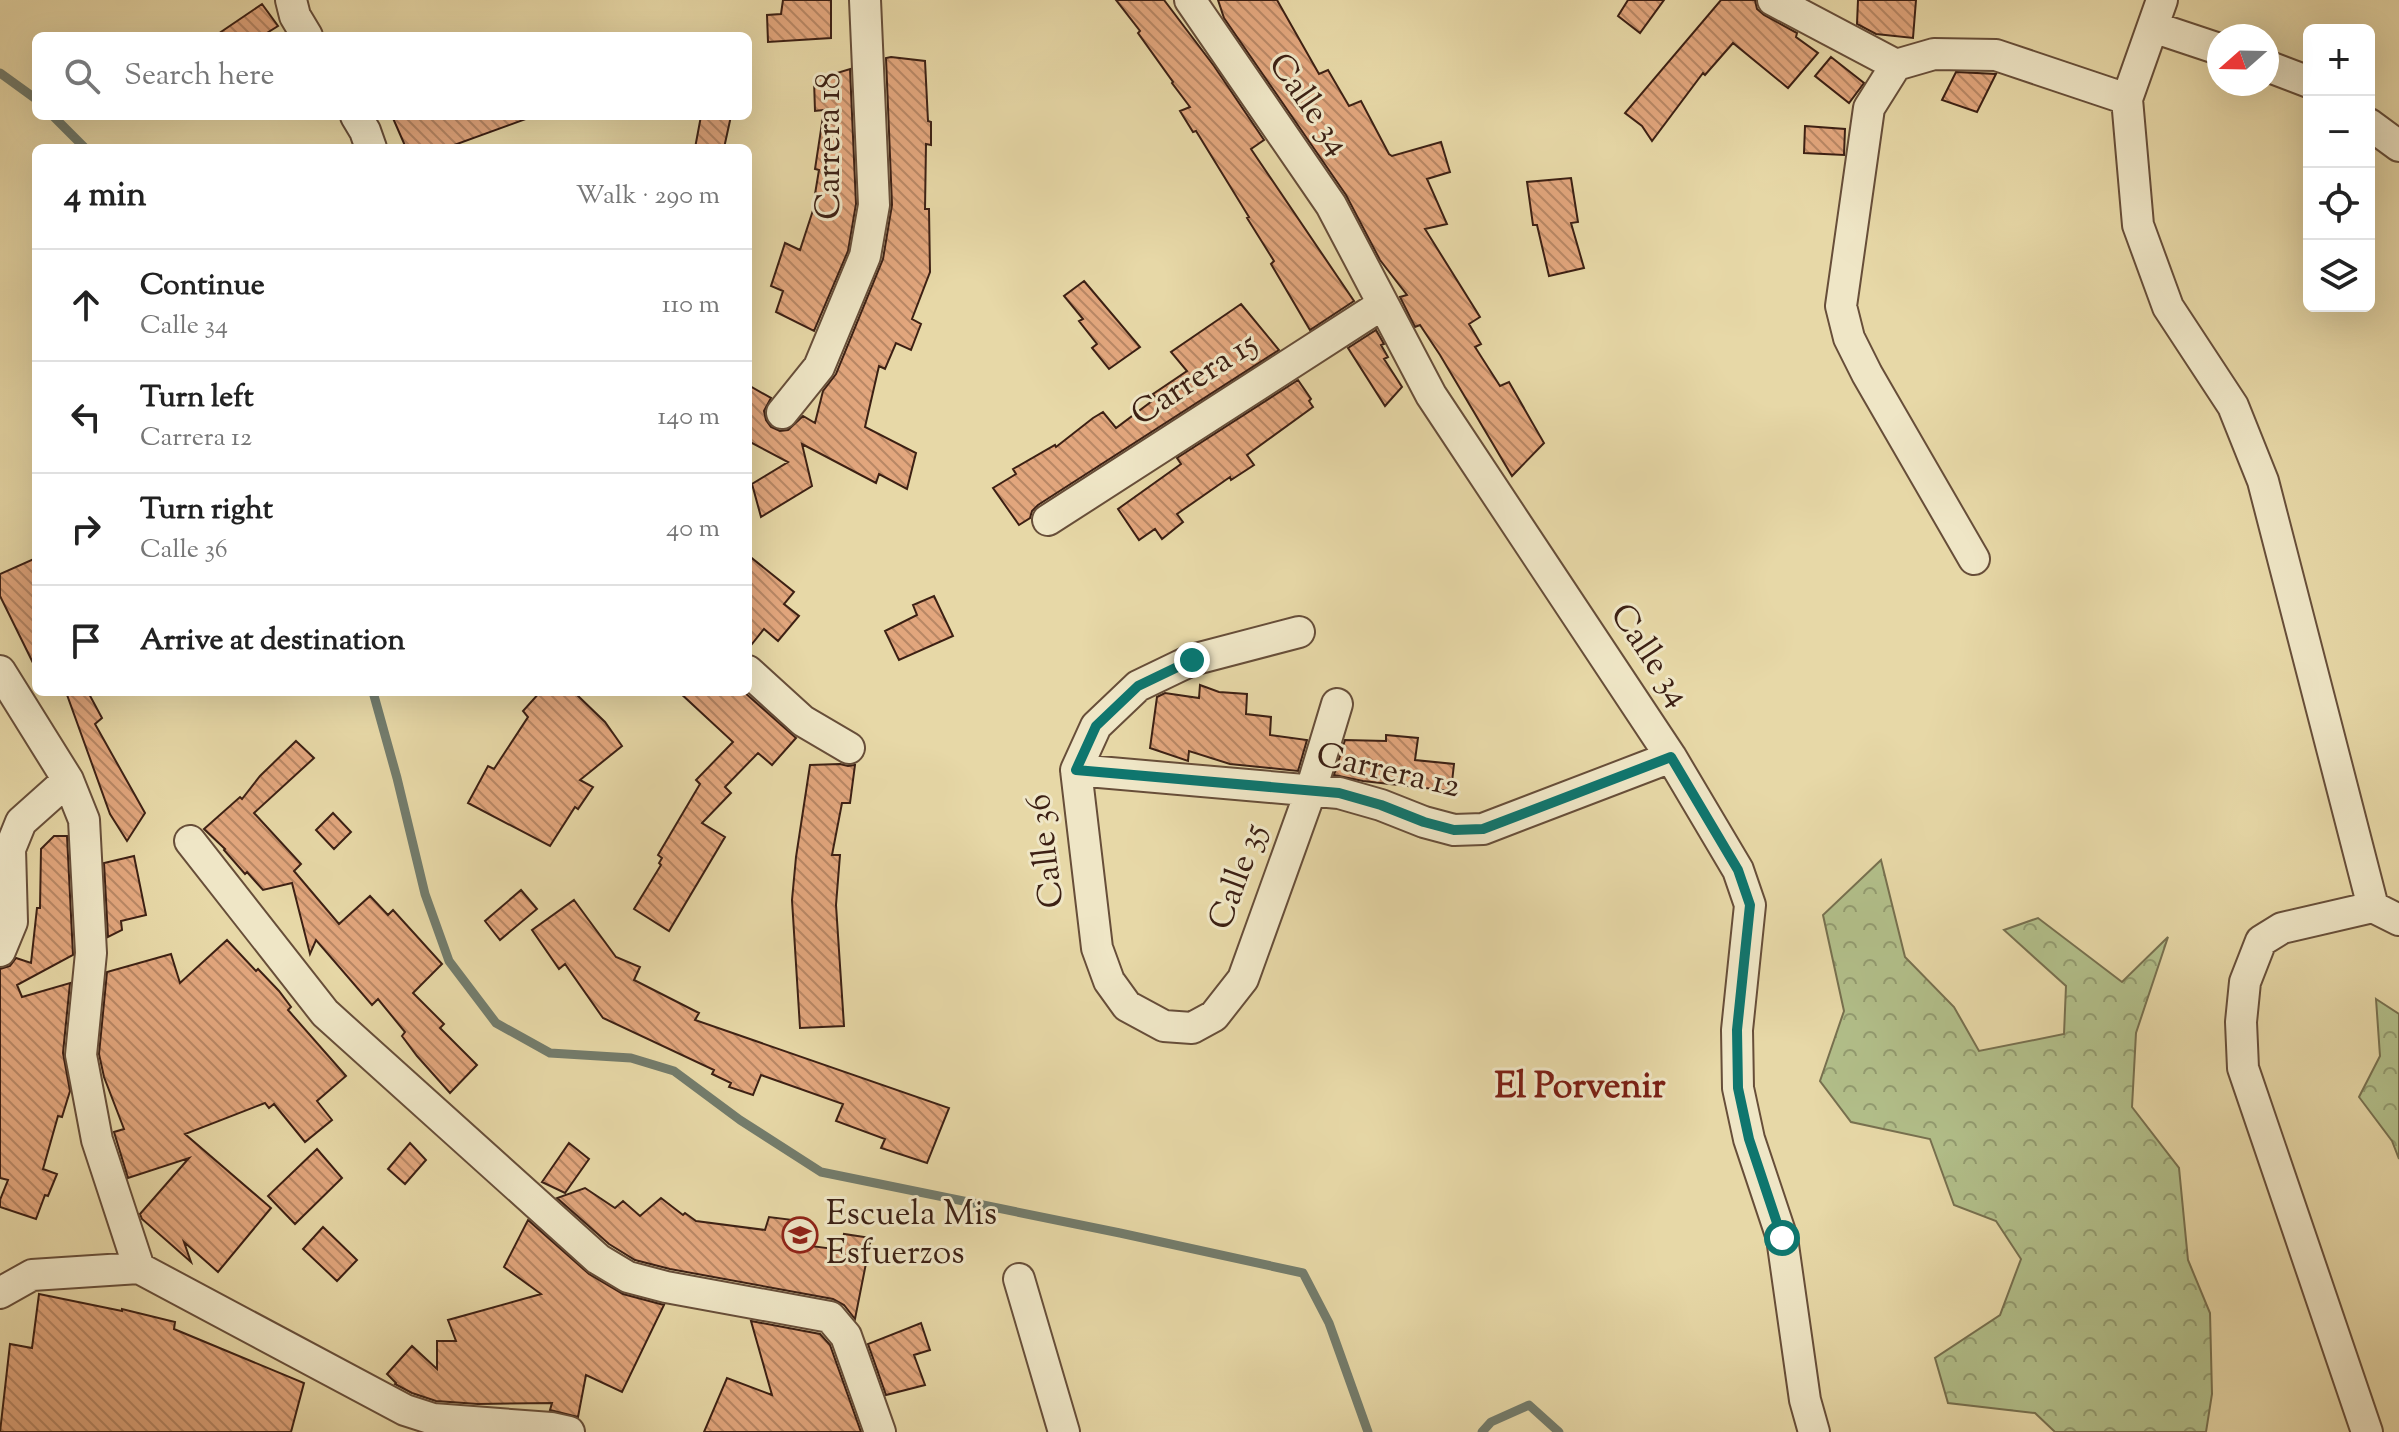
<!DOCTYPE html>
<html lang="en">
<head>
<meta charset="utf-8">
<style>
  body { margin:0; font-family:"Sorts Mill Goudy",serif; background:#f6f6f6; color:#222 }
  .controls { position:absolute; right:24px; top:24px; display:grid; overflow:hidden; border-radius:12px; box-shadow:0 8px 32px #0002 }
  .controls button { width:72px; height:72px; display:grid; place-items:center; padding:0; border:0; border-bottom:2px solid #e0e0e0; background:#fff; color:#222; font:40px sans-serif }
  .compass { position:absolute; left:2207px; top:24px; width:72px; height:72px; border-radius:50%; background:#fff; box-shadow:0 8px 32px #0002; rotate:250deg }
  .stop { position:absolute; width:24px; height:24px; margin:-18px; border:6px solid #0f766e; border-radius:50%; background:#fff }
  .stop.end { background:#0f766e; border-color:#fff; box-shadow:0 2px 8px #0008 }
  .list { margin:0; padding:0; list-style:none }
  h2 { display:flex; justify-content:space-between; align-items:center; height:104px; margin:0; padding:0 32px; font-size:34px }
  h2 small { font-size:26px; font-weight:400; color:#767676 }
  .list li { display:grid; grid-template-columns:52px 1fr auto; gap:24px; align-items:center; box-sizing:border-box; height:112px; padding:0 32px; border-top:2px solid #e0e0e0 }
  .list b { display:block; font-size:30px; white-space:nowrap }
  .list p { margin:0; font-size:26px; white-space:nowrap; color:#767676 }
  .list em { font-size:26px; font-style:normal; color:#767676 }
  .icon { flex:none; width:44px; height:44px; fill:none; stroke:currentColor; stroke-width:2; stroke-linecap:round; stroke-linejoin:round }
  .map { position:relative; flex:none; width:2399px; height:1432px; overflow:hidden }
  .search { position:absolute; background:#fff; box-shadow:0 8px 32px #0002; left:32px; top:32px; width:720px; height:88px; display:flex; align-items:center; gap:20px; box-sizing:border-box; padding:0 28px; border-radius:12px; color:#767676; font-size:30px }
  .panel { position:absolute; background:#fff; box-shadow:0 8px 32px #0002; left:32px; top:144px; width:720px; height:552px; border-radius:12px }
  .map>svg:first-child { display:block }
  .forest { fill:url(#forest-crowns); stroke:#77704f; stroke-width:2 }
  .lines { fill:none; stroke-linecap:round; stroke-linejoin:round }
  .stream { stroke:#737c6c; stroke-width:9 }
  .building { fill:url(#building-back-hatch); stroke:#3c2014; stroke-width:2 }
  .street-casing { stroke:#674e39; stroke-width:34 }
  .street { stroke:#efe6c6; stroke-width:30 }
  .route { stroke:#0f766e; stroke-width:10 }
  .labels { text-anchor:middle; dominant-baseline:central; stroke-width:6; stroke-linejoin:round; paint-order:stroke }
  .street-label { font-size:34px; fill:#3c2014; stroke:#efe6c6 }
  .poi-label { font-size:34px; fill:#3c2014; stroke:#efe6c6; text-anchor:start }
  .neighbourhood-label { font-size:36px; font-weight:bold; fill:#7a1f14; stroke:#efe6c6 }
</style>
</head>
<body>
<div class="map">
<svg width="2399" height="1432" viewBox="0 0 2399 1432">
  <defs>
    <pattern id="forest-crowns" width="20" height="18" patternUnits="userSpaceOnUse" patternTransform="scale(2)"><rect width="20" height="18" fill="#b2bf8a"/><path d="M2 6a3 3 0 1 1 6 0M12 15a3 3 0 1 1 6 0" fill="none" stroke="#929b70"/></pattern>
    <pattern id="building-back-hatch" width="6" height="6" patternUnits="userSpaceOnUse" patternTransform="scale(2)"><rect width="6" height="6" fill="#e2a67d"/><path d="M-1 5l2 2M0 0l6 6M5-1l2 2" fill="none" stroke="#b88765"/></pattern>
  </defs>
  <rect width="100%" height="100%" fill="#e7d8a7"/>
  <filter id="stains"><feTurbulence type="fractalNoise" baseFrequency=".0025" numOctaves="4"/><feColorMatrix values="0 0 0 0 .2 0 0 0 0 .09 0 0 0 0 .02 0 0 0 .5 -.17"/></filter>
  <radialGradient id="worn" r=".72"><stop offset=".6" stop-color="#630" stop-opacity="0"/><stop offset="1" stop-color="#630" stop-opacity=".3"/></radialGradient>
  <path class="forest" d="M 1881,860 L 1905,957 L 1954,1007 L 1979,1051 L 2064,1034 L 2066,986 L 2004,930 L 2038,918 L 2122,982 L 2168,937 L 2136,1033 L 2132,1107 L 2179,1168 L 2188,1260 L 2210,1313 L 2212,1394 L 2206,1432 L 2055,1432 L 2035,1413 L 1948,1403 L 1935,1358 L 2000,1315 L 2021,1259 L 1996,1221 L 1954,1205 L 1930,1139 L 1851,1122 L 1820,1081 L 1844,1011 L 1823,915 Z
    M 2376,999 L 2399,1014 L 2399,1159 L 2392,1141 L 2359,1097 L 2380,1056 Z"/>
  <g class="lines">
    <path class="stream" d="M 0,73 L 36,99
      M 53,116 L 85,148
      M 373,692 L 397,778 L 425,894 L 449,961 L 496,1023 L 550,1053 L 631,1058 L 674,1071 L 740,1120 L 821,1172 L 1120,1233 L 1303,1273 L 1329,1323 L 1368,1432
      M 1482,1432 L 1491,1422 L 1529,1405 L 1559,1432"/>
  </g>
  <path class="building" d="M 783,0 L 831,0 L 831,38 L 768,42 L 767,15 L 781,14 Z
    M 1116,0 L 1164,0 L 1214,66 L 1264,140 L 1251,149 L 1354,301 L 1310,330 L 1271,264 L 1274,261 L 1247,218 L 1249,217 L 1196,131 L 1193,132 L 1180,111 L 1190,107 L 1172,83 L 1173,82 L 1138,33 L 1140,31 Z
    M 1218,0 L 1277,0 L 1319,74 L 1328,70 L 1349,106 L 1361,101 L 1389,154 L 1392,156 L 1441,142 L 1450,172 L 1427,179 L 1447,224 L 1425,229 L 1480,317 L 1469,324 L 1481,344 L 1475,347 L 1500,386 L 1509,382 L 1544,443 L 1512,476 L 1440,355 L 1420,325 L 1415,327 L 1400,297 L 1407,295 L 1380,260 L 1346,195 L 1224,18 Z
    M 1628,0 L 1664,0 L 1640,33 L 1618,16 Z
    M 1721,0 L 1755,0 L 1757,9 L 1764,15 L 1797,33 L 1796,37 L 1818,53 L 1788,88 L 1733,43 L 1705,75 L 1703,73 L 1652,141 L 1642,126 L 1625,113 Z
    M 1858,0 L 1916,0 L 1913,38 L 1876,34 L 1857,24 Z
    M 262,4 L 278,26 L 262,36 L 215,36 Z
    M 891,57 L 925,61 L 928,121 L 931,122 L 931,145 L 926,144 L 925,209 L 929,209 L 930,272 L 912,319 L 921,324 L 911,350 L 896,343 L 885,369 L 879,366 L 865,427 L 916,453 L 907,489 L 879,474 L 876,483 L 802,444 L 812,486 L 761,517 L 752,484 L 788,462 L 748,441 L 748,385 L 771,398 L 764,411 L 766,420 L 771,427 L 780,431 L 788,430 L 803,416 L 815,423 L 823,391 L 836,374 L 883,259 L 892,205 L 886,58 Z
    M 1831,57 L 1864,83 L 1849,103 L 1815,76 Z
    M 850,69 L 856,204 L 848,251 L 814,331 L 776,312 L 783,291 L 771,286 L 785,243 L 800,250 L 818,195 L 815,194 L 819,170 L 815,169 L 824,110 L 815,111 L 814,80 Z
    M 1956,72 L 1996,74 L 1977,112 L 1942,100 Z
    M 392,116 L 525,116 L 526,119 L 446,148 L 406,148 Z
    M 701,116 L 731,116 L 724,148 L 695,148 Z
    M 1805,126 L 1845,129 L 1844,155 L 1804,153 Z
    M 1571,178 L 1578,222 L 1571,223 L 1584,268 L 1549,276 L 1537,225 L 1533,225 L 1527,182 Z
    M 1084,281 L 1140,347 L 1109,369 L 1092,348 L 1097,344 L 1079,321 L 1083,319 L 1064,296 Z
    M 1241,304 L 1279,350 L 1038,505 L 1032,511 L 1030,518 L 1019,525 L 993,488 L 1016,474 L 1013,469 L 1055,445 L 1056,447 L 1093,418 L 1103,412 L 1116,428 L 1156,398 L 1153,394 L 1187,371 L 1171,352 Z
    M 1376,330 L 1384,344 L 1381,345 L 1388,357 L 1384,359 L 1402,387 L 1385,406 L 1348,348 Z
    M 1298,380 L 1311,399 L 1309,401 L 1313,407 L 1247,455 L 1254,465 L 1231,480 L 1230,477 L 1177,514 L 1183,522 L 1162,539 L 1155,529 L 1139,540 L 1118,509 L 1181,464 L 1177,458 Z
    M 748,555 L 794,592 L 784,604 L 799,616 L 778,641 L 764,629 L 748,649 Z
    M 36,558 L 36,669 L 0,596 L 0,574 Z
    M 934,596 L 953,636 L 899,660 L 885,631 L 917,615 L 913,605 Z
    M 1200,685 L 1219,692 L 1247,694 L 1246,714 L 1271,717 L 1270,735 L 1307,740 L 1298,771 L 1230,764 L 1189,751 L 1188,761 L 1150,748 L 1157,697 L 1165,693 L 1199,698 Z
    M 66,692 L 88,692 L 102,718 L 95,724 L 145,813 L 127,841 L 110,814 Z
    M 540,692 L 574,692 L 605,722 L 622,746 L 580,780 L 593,787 L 578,809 L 575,807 L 550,846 L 468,803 L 488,766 L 494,769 L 528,717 L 523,711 Z
    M 679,692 L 744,692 L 796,738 L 772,765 L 758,753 L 725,787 L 731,793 L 702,823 L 725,837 L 669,931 L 634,909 L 661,865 L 659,863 L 662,858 L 658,855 L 700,784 L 696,780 L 733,742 Z
    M 1386,735 L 1418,738 L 1415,760 L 1454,764 L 1451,791 L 1363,781 L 1334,775 L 1345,740 L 1386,741 Z
    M 296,741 L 314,758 L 254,813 L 301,864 L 294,871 L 339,924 L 370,896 L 388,915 L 393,910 L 442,964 L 413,993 L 444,1024 L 440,1028 L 477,1065 L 450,1093 L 417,1056 L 402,1036 L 405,1032 L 378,999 L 372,1005 L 316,940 L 310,954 L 292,883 L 263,890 L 247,872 L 245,874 L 224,850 L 225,849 L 204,829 L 240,797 L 242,799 L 260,776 Z
    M 840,764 L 848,766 L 855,765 L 850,803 L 842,803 L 832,855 L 840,855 L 836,905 L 844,1026 L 800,1028 L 792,900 L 796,857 L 810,765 Z
    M 333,813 L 351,832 L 334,849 L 316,830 Z
    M 54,836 L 67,836 L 73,955 L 17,985 L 22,997 L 70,983 L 63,1053 L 70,1091 L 62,1117 L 58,1116 L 43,1169 L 57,1174 L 48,1196 L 45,1195 L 36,1219 L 0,1207 L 0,1200 L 8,1180 L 0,1178 L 0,969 L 10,966 L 16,958 L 31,963 L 37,908 L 40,908 L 41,849 Z
    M 134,856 L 146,915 L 121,921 L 122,930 L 108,937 L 104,863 Z
    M 521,890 L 537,909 L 500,940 L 485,921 Z
    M 574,900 L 616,957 L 640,967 L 634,980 L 699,1013 L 695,1020 L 949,1108 L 927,1163 L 881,1148 L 885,1139 L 836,1121 L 843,1104 L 761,1075 L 753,1095 L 729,1087 L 731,1083 L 712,1074 L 714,1070 L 603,1018 L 565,964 L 559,969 L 532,930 Z
    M 227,940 L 256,971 L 258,969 L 279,991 L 291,1007 L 288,1010 L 346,1076 L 317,1101 L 332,1120 L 305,1142 L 274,1104 L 269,1108 L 265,1103 L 185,1134 L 271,1208 L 218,1272 L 184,1242 L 191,1262 L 142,1219 L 140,1214 L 189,1158 L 128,1178 L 114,1132 L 124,1129 L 104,1077 L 99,1054 L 107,972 L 171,954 L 180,983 Z
    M 410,1143 L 426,1160 L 405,1184 L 388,1169 Z
    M 569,1143 L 589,1159 L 565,1193 L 542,1182 Z
    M 317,1149 L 342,1178 L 295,1224 L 268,1196 Z
    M 585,1188 L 615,1208 L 623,1201 L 640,1216 L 661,1198 L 683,1215 L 685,1213 L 696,1221 L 765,1230 L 769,1217 L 793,1220 L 788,1243 L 841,1250 L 844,1234 L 871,1238 L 855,1319 L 844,1305 L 833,1299 L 670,1269 L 635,1260 L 609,1244 L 557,1198 Z
    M 528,1220 L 589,1274 L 623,1294 L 664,1305 L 622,1392 L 586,1375 L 578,1417 L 550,1410 L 552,1403 L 478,1404 L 436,1401 L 412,1393 L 395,1384 L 396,1383 L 387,1374 L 412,1346 L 437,1369 L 437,1341 L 456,1341 L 448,1320 L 541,1294 L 504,1267 Z
    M 323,1227 L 357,1260 L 337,1281 L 303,1249 Z
    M 39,1294 L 122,1311 L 122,1309 L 175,1322 L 174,1329 L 304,1383 L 291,1432 L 0,1432 L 10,1344 L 32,1348 Z
    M 751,1321 L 820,1334 L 830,1345 L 861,1432 L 704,1432 L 727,1378 L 772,1395 Z
    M 921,1323 L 930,1350 L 914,1355 L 925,1385 L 886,1395 L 868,1344 Z"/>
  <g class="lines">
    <defs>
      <path id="street" d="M 291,0 L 295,16 L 307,36
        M 1190,0 L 1331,205 L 1431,395 L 1671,757 L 1738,870 L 1750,905 L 1737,1030 L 1738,1088 L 1749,1139 L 1782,1238 L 1805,1400 L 1814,1432
        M 1773,0 L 1896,65
        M 2162,0 L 2127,99 L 2138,225 L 2168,307 L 2233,406 L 2263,481 L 2373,907
        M 2153,27 L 2219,49
        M 2267,66 L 2309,82
        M 356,116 L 365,131 L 371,148
        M 2369,124 L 2399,146
        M 782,413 L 819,367 L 865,256 L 874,205 L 865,0
        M 1048,520 L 1383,304
        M 1974,559 L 1867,374 L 1849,338 L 1841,306 L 1869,108 L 1896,65 L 1934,54 L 1996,55 L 2127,99
        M 1299,632 L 1192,660 L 1138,686 L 1096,726 L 1076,770 L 1097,948 L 1109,981 L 1127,1006 L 1164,1026 L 1192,1028 L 1214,1016 L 1243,979 L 1311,790 L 1337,704
        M 0,671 L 68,780 L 84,820 L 91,953 L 81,1055 L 97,1140 L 139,1268 L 405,1410 L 433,1419 L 551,1428 L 569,1432
        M 748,671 L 803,721 L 849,748
        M 1076,770 L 1339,793 L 1381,805 L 1424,822 L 1454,830 L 1483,829 L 1671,757
        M 190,841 L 325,1013 L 598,1259 L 628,1277 L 666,1287 L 830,1317 L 846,1336 L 880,1432
        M 0,951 L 12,922 L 10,849 L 21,822 L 68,780
        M 1019,1279 L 1064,1432
        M 0,1293 L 32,1275 L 139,1268
        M 2367,1432 L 2243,1068 L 2241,1022 L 2245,982 L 2261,941 L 2282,928 L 2373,907 L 2399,920"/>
    </defs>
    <use href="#street" class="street-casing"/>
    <use href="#street" class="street"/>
  </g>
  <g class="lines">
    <path class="route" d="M 1192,660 L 1138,686 L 1096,726 L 1076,770 L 1339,793 L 1381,805 L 1424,822 L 1454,830 L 1483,829 L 1671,757 L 1738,870 L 1750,905 L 1737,1030 L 1738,1088 L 1749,1139 L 1782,1238"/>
  </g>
  <defs>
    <symbol id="school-ring" viewBox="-11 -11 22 22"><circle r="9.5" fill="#efe6c6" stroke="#8f2418" stroke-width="1.5"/><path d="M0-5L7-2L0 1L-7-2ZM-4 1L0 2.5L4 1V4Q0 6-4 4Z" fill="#8f2418"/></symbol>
  </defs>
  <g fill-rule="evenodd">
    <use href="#school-ring" x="780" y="1215" width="40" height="40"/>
  </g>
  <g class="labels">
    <g class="street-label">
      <text transform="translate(1308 105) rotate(55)">Calle 34</text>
      <text transform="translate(830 146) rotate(-90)">Carrera 18</text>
      <text transform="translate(1195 380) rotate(-33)">Carrera 15</text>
      <text transform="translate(1649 656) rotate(56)">Calle 34</text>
      <text transform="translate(1388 772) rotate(13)">Carrera 12</text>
      <text transform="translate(1047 851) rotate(-97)">Calle 36</text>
      <text transform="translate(1239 877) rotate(-70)">Calle 35</text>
    </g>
    <g class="poi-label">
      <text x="826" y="1215">Escuela Mis<tspan x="826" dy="39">Esfuerzos</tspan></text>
    </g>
    <g class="neighbourhood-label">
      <text x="1580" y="1088">El Porvenir</text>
    </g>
  </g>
  <rect width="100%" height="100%" filter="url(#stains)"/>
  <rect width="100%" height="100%" fill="url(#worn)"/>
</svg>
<div class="controls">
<button>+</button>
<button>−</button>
<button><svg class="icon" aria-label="locate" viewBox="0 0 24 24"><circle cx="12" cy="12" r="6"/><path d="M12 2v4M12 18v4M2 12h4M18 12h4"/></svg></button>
<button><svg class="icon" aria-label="layers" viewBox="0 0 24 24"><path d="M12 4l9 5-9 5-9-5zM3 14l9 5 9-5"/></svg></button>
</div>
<svg class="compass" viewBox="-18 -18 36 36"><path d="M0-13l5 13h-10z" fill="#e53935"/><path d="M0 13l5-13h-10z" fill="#767676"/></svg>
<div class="stop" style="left:1782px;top:1238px"></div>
<div class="stop end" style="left:1192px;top:660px"></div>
<div class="search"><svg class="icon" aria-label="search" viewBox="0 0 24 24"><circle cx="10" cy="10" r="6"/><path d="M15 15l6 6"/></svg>Search here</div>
<section class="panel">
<h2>4 min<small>Walk · 290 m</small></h2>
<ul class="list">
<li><svg class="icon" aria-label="ahead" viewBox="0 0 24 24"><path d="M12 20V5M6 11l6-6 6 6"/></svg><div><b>Continue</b><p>Calle 34</p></div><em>110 m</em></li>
<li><svg class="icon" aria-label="left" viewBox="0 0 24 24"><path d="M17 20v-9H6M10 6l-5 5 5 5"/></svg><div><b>Turn left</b><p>Carrera 12</p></div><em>140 m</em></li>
<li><svg class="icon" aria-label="right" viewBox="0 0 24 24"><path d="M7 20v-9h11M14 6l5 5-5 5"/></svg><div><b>Turn right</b><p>Calle 36</p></div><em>40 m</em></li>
<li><svg class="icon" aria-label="arrive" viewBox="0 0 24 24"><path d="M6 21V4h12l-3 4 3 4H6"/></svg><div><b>Arrive at destination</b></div></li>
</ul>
</section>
</div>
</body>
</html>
